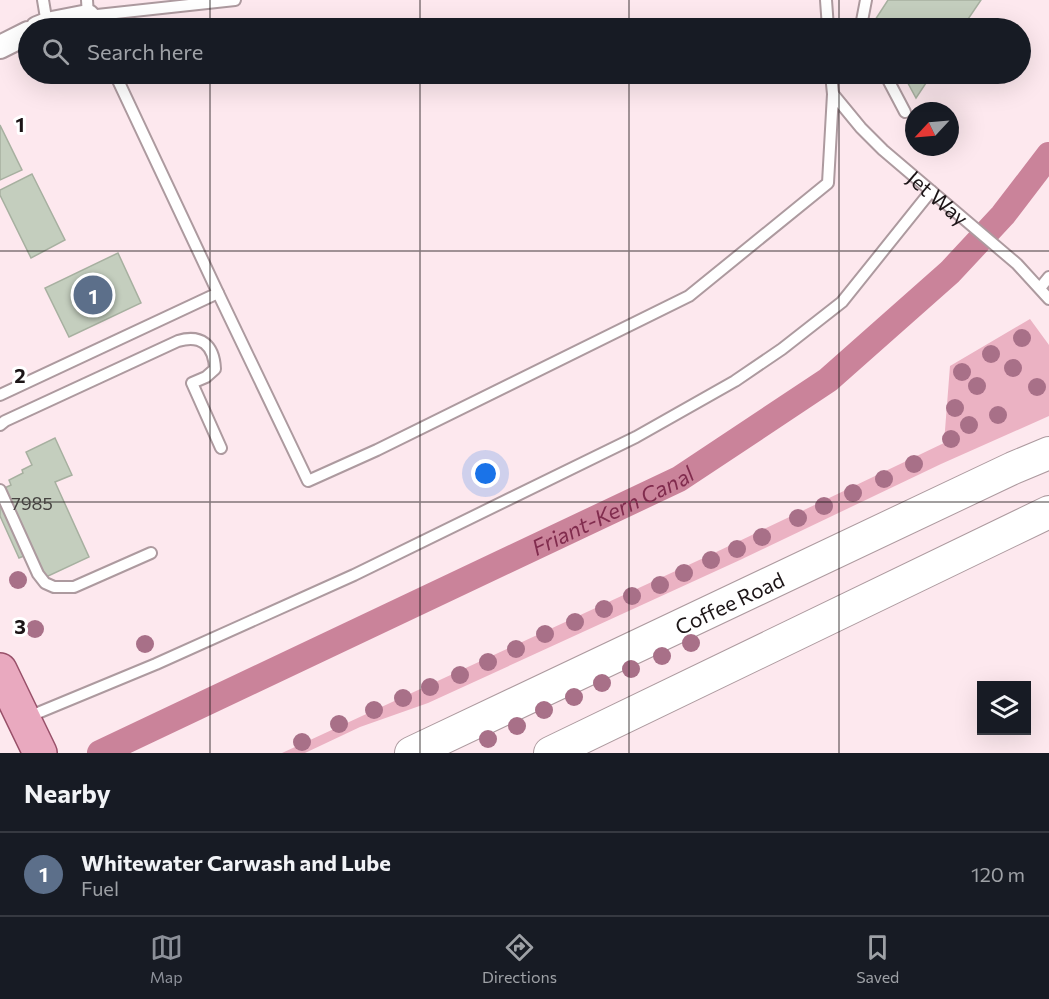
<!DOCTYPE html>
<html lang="en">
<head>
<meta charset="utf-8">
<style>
  body { margin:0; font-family:Commissioner,sans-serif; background:#242831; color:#f1f3f6 }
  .controls { position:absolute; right:18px; bottom:18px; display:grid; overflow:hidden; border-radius:0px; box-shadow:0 6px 24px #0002 }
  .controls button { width:54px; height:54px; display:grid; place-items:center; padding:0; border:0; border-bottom:2px solid #363941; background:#171b24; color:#f1f3f6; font:30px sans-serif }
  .compass { position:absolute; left:905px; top:102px; width:54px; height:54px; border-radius:50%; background:#171b24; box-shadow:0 6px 24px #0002; rotate:244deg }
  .you { position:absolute; left:486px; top:474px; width:21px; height:21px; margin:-15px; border:4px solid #fff; border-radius:50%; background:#1a73e8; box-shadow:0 0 0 9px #1a73e833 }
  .badge { display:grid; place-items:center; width:39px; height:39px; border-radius:50%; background:#8c9099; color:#fff; font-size:20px; font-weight:700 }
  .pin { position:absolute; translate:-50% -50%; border:3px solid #fff; box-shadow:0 2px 6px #0006 }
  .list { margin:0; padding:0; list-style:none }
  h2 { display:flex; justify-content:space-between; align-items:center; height:78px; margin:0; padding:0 24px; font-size:26px }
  h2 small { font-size:20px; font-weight:400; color:#9ea1a6 }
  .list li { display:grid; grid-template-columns:39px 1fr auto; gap:18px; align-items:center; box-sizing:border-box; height:84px; padding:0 24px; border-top:2px solid #363941 }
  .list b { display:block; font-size:22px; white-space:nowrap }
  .list p { margin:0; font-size:20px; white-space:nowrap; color:#9ea1a6 }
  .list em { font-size:20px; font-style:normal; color:#9ea1a6 }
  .icon { flex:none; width:33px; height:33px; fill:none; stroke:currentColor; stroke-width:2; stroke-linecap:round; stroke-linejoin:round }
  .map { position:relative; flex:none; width:1049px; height:753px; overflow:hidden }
  .search { position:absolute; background:#171b24; box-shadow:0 6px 24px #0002; left:18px; right:18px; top:18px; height:66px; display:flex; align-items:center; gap:15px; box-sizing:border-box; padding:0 21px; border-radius:33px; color:#9ea1a6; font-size:22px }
  .sheet { height:162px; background:#171b24 }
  nav { display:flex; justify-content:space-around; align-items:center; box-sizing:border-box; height:84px; border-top:2px solid #363941; background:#171b24; font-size:16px; color:#9ea1a6 }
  nav a { display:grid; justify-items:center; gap:3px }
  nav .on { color:#8c9099 }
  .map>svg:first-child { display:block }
  .green { fill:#ebb2c3 }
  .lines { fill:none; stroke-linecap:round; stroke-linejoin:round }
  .canal { stroke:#ca839a; stroke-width:26 }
  .building { fill:#c4cebe; stroke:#a7b0a0; stroke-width:1.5 }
  .lane-casing { stroke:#ad9a9f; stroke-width:14 }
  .street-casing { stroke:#ad9a9f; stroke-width:26 }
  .secondary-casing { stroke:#ad9a9f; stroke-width:34 }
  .primary-casing { stroke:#985069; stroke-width:36 }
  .lane { stroke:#fff; stroke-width:10 }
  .street { stroke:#fff; stroke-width:22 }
  .secondary { stroke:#fff; stroke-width:32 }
  .primary { stroke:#e9a9bf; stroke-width:33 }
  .tree { fill:#a87088 }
  .grid { fill:none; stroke:#1c1517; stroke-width:1.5; stroke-opacity:0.55 }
  .labels { text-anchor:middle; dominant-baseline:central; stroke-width:6; stroke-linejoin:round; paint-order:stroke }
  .number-label { font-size:18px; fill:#464341 }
  .street-label { font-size:21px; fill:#1c1517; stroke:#fff }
  .water-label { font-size:22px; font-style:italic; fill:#812c4e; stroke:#fff }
  .grid-label { font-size:20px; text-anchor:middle; font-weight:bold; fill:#1c1517; stroke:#fff; stroke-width:6; stroke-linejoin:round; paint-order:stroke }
</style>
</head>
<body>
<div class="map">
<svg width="1049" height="753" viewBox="0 0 1049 753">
  <rect width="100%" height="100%" fill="#fde8ee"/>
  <path class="green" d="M 1030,319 L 1049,345 L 1049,416 L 941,464 L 740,560 L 428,703 L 360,727 L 305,753 L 282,753 L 710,555 L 944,443 L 950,366 Z"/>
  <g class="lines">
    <path class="canal" id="s1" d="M 100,753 L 679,479 L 828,380 L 950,272 L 1003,215 L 1049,155"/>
  </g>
  <path class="building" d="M 888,0 L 981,0 L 962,28 L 879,28 L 875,20 Z
    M 903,74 L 932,74 L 916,98 Z
    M 0,125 L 22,170 L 0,180 Z
    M 32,174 L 65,240 L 31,258 L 0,195 L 0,190 Z
    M 118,253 L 141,303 L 69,337 L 45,288 Z
    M 55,438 L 72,475 L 55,482 L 89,557 L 46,577 L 34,552 L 19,558 L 0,516 L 0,490 L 11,485 L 9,480 L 23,473 L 22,470 L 32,465 L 26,452 Z"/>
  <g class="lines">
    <defs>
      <g id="lane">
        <path d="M 43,0 L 47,24"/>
        <path d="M 87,0 L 88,16 L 94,28"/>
        <path d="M 826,0 L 828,28"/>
        <path d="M 88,16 L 235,0"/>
        <path d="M 862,28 L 861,26 L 866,0"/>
        <path d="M 115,74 L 218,293 L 308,481 L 377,450 L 689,296 L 828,183 L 833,94 L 831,74"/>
        <path d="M 885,74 L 905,112"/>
        <path id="s2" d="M 833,94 L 861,128 L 883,150 L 1017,264 L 1049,299"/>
        <path d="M 1040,288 L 1049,277"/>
        <path d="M 0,395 L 218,293"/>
        <path d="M 0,425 L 5,421 L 178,341 C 201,334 214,345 215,369 L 206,377 L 192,383 L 221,448"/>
        <path d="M 0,490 L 38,574 L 45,583 L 54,587 L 74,587 L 151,553"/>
        <path d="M 28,717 L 156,664 L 354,575 L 636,437 L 735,381 L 782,349 L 842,302 L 931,191"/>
      </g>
      <path id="street" d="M 37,28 L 47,24 L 88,16
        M 0,47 L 28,33"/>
      <g id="secondary">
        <path id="s3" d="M 411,753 L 1013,468 L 1049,453"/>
        <path d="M 550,753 L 1049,512"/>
      </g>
      <path id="primary" d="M 0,670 L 40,753"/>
    </defs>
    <use href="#lane" class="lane-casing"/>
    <use href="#street" class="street-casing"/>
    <use href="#secondary" class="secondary-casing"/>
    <use href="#primary" class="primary-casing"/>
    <use href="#lane" class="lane"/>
    <use href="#street" class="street"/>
    <use href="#secondary" class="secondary"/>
    <use href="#primary" class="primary"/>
  </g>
  <g class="tree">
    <circle cx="1022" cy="338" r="9"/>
    <circle cx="991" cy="354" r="9"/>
    <circle cx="1013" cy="368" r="9"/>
    <circle cx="962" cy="372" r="9"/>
    <circle cx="977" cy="386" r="9"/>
    <circle cx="1037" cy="387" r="9"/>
    <circle cx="955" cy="408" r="9"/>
    <circle cx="998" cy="415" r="9"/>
    <circle cx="969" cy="425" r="9"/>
    <circle cx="951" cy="439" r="9"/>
    <circle cx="914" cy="464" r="9"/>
    <circle cx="884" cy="479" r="9"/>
    <circle cx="853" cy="493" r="9"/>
    <circle cx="824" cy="506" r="9"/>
    <circle cx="798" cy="518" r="9"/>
    <circle cx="762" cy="537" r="9"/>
    <circle cx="737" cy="549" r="9"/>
    <circle cx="711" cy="560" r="9"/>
    <circle cx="684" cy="573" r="9"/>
    <circle cx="18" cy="580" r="9"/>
    <circle cx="660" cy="585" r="9"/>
    <circle cx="632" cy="596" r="9"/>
    <circle cx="604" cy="609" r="9"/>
    <circle cx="575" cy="622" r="9"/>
    <circle cx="35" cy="629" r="9"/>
    <circle cx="545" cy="634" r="9"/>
    <circle cx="691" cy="643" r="9"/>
    <circle cx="145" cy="644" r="9"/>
    <circle cx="516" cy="649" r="9"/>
    <circle cx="662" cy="656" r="9"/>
    <circle cx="488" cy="662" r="9"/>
    <circle cx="631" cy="669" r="9"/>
    <circle cx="460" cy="675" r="9"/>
    <circle cx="602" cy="683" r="9"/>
    <circle cx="430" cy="687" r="9"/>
    <circle cx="574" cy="697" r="9"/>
    <circle cx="403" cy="698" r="9"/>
    <circle cx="374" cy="710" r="9"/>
    <circle cx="544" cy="710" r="9"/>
    <circle cx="339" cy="724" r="9"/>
    <circle cx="517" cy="726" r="9"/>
    <circle cx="488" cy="739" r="9"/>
    <circle cx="302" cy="742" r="9"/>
  </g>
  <path class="grid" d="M 210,0 L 210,28M 420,0 L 420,28M 629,0 L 629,28M 839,0 L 839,28M 210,74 L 210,753M 420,74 L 420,753M 629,74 L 629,753M 839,74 L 839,753M 0,251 L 1049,251M 0,502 L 1049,502"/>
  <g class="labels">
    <g class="number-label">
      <text x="32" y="503">7985</text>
    </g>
    <g class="street-label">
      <text stroke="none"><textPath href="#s2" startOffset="148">Jet Way</textPath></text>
      <text stroke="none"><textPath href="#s3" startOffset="352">Coffee Road</textPath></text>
    </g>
    <g class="water-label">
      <text stroke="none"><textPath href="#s1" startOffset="567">Friant-Kern Canal</textPath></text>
    </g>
  </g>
  <g class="grid-label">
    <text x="20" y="132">1</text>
    <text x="20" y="383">2</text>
    <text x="20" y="634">3</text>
  </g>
</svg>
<div class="controls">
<button><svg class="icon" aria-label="layers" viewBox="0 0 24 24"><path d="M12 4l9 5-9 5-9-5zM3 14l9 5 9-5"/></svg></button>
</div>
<svg class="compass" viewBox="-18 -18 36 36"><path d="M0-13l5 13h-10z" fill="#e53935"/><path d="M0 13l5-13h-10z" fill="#9ea1a6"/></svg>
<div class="you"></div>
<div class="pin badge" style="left:93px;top:295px;background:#5c6f8a">1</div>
<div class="search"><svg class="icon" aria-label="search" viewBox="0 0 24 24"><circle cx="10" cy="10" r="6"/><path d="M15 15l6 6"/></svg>Search here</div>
</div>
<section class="sheet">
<h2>Nearby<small></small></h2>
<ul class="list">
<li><span class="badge" style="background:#5c6f8a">1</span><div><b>Whitewater Carwash and Lube</b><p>Fuel</p></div><em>120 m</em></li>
</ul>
</section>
<nav>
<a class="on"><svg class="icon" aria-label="map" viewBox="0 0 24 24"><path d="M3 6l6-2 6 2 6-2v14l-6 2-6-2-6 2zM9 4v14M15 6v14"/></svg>Map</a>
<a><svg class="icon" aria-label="directions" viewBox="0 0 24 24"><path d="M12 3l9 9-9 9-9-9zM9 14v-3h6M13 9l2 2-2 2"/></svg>Directions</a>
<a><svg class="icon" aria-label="saved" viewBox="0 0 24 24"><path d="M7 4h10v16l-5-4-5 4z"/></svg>Saved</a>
</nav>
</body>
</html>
